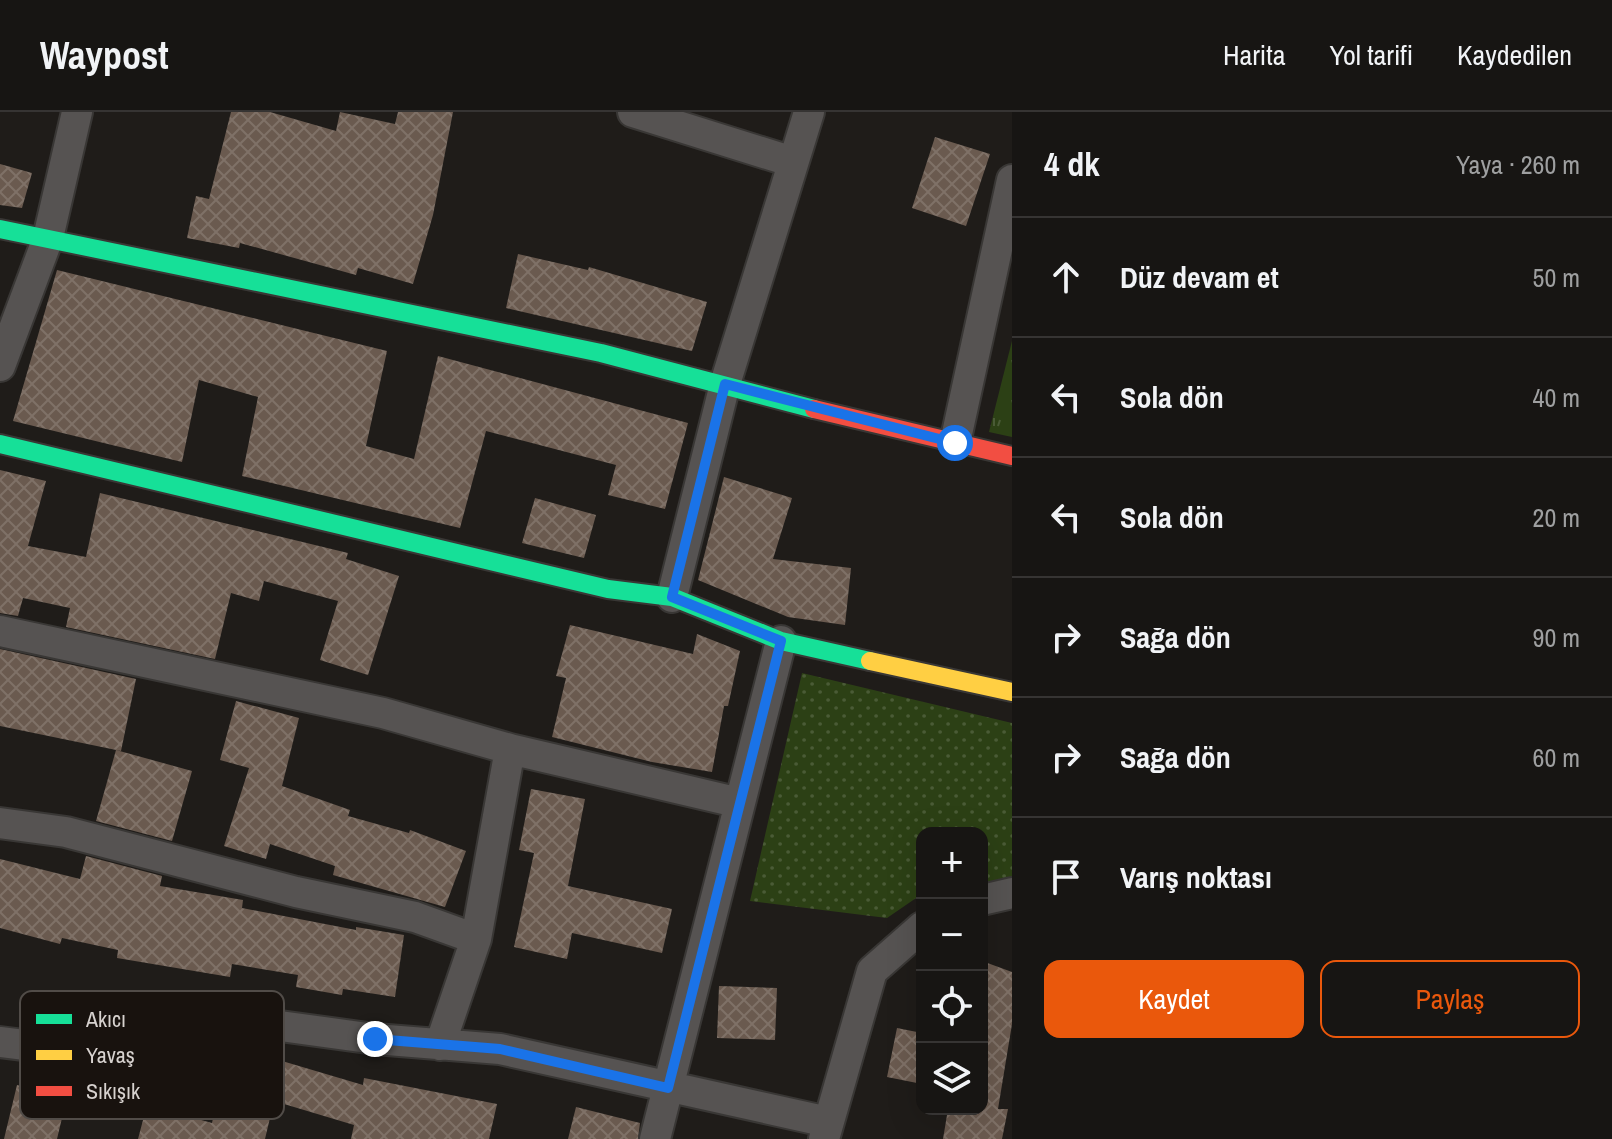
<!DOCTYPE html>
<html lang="tr">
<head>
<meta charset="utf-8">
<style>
  body { margin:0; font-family:"Archivo Narrow",sans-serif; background:#201e1c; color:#f1f3f6 }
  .controls { position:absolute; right:24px; bottom:24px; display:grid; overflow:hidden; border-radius:16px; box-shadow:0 8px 32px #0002 }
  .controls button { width:72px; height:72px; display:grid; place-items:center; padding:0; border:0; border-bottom:2px solid #363433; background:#171513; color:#f1f3f6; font:40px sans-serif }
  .stop { position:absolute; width:24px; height:24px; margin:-18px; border:6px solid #1a73e8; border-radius:50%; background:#fff }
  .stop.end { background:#1a73e8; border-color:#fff; box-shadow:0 2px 8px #0008 }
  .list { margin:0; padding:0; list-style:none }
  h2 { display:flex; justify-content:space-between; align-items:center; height:104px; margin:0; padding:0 32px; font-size:34px }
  h2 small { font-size:26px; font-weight:400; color:#9e9fa0 }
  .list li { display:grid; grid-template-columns:52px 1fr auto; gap:24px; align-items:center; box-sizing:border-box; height:120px; padding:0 32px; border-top:2px solid #363433 }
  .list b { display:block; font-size:30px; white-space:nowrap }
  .list em { font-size:26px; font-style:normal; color:#9e9fa0 }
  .actions { display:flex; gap:16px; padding:24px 32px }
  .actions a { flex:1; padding:18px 0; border:2px solid #ea580c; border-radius:16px; text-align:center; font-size:28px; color:#ea580c }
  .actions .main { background:#ea580c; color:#fff }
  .icon { flex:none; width:44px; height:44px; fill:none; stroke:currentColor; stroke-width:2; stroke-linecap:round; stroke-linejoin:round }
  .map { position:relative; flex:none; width:1012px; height:1027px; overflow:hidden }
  header { display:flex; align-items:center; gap:48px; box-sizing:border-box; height:112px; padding:0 40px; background:#171513; border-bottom:2px solid #363433 }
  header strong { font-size:38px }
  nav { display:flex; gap:44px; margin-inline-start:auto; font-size:28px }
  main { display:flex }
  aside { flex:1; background:#171513 }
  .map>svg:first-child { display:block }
  .grass { fill:url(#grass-tufts) }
  .park { fill:url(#park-dots) }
  .building { fill:url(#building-cross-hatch) }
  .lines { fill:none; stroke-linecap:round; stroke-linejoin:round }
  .street-casing { stroke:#393735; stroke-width:34 }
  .fast-casing { stroke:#393735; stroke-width:22 }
  .slow-casing { stroke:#393735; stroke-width:22 }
  .jam-casing { stroke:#393735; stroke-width:22 }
  .street { stroke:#565352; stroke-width:30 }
  .fast { stroke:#16e098; stroke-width:18 }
  .slow { stroke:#ffcf43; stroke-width:18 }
  .jam { stroke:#f24e42; stroke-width:18 }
  .route { stroke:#1a73e8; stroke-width:10 }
  .key { fill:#18120e; stroke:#514c48; stroke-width:2 }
  .key-label { font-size:22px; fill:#d7d2cf }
</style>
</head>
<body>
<header>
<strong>Waypost</strong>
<nav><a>Harita</a><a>Yol tarifi</a><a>Kaydedilen</a></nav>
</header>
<main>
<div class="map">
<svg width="1012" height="1027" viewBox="0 0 1012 1027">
  <defs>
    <pattern id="grass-tufts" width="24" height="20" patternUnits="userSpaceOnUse" patternTransform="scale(2)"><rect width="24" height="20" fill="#2c4015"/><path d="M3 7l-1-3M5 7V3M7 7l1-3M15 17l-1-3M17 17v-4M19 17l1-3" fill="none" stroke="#4a5b36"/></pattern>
    <pattern id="park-dots" width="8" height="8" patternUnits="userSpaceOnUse" patternTransform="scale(2)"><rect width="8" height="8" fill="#2c4015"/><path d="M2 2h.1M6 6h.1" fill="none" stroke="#4a5b36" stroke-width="1.8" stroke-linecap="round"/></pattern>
    <pattern id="building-cross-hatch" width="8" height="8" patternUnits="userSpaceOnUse" patternTransform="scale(2)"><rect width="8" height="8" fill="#6a5a4f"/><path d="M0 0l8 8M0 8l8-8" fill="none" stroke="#7f7167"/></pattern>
  </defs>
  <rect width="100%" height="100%" fill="#1f1c19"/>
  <path class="grass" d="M 1012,229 L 1012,325 L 989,320 Z"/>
  <path class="park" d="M 802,561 L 1012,611 L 1012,769 L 982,773 L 982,721 L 922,721 L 922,782 L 887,806 L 750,789 Z"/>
  <path class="building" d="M 231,0 L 270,0 L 336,19 L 340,0 L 395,12 L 398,0 L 453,0 L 433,103 L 413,172 L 358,156 L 356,163 L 240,131 L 239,136 L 187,126 L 196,84 L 209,87 Z
    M 935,25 L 990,42 L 966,114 L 912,96 Z
    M 0,52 L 32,61 L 22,96 L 0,93 Z
    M 518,142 L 588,158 L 589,155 L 707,190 L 692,239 L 506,196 Z
    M 57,158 L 387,239 L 366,334 L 414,347 L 438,244 L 688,311 L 665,397 L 608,383 L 616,353 L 486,319 L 460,416 L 242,364 L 258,285 L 199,268 L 182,350 L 13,309 Z
    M 0,358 L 46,369 L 28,434 L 86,445 L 100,381 L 348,441 L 346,447 L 399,464 L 368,563 L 320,548 L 338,489 L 264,469 L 259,489 L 231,481 L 215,547 L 66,515 L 70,496 L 23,486 L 18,504 L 0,501 Z
    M 724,365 L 792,386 L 773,447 L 851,456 L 845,513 L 788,505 L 698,468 Z
    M 535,386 L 596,403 L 584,446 L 522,431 Z
    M 570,513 L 693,542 L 697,522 L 740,539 L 728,594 L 724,594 L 712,660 L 652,650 L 552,625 L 566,566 L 556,564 Z
    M 0,537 L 136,567 L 121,639 L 0,614 Z
    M 236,589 L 299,606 L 282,674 L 350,698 L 348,704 L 409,721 L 410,718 L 466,739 L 445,795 L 333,763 L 335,754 L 270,732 L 266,747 L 224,734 L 249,656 L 220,648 Z
    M 116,638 L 192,659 L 172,729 L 96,709 Z
    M 531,677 L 585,687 L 568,774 L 672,797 L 662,841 L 572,821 L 567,847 L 514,835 L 534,741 L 519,738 Z
    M 86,744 L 162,764 L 160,774 L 243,788 L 242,796 L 356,818 L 356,815 L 404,823 L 395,885 L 343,877 L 342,883 L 296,875 L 298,863 L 232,852 L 230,865 L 117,846 L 118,838 L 62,826 L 60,832 L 0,816 L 0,747 L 80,767 Z
    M 982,849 L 1012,860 L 1012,912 L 998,997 L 1008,997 L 1002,1027 L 943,1027 L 948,997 L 982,997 Z
    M 719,874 L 777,876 L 775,928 L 717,926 Z
    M 897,916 L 922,921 L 922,972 L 887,965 Z
    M 227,938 L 272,946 L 363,973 L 364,966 L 497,992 L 489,1027 L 351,1027 L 354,1013 L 274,989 L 265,1027 L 138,1027 L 147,993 L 212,1011 Z
    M 17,973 L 67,985 L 57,1027 L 4,1027 Z
    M 576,995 L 640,1011 L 638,1027 L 568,1027 Z"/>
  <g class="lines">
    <defs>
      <path id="street" d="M 633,0 L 793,50
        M 0,254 L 48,126 L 77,0
        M 955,331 L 1012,68
        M 672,485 L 725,272 L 809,0
        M 0,519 L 383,601 L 510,637 L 476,827
        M 510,637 L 740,691
        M 0,711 L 66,720 L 296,780 L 415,805 L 476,827 L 440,933
        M 982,788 L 1012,781
        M 0,930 L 121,945 L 159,929 L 220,915 L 280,914 L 375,927 L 500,937 L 828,1010
        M 655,1027 L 781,529
        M 824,1027 L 872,859 L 922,815"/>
      <path id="fast" d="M 0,117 L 601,241 L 814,297
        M 0,332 L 608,477 L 672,485 L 781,529 L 870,549"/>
      <path id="slow" d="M 870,549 L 1012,580"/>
      <path id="jam" d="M 814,297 L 1012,344"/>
    </defs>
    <use href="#street" class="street-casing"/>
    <use href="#fast" class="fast-casing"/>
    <use href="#slow" class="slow-casing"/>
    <use href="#jam" class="jam-casing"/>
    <use href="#street" class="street"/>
    <use href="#fast" class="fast"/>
    <use href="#slow" class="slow"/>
    <use href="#jam" class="jam"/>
  </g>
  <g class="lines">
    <path class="route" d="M 375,927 L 500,937 L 668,976 L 781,529 L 672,485 L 725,272 L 955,331"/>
  </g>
  <rect x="20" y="879" width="264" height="128" rx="12" class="key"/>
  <rect x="36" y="902" width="36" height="10" fill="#16e098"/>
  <rect x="36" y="938" width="36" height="10" fill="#ffcf43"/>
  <rect x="36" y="974" width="36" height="10" fill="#f24e42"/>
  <g class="key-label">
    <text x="86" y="915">Akıcı</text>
    <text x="86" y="951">Yavaş</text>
    <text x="86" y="987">Sıkışık</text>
  </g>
</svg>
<div class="controls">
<button>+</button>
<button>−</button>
<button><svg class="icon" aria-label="locate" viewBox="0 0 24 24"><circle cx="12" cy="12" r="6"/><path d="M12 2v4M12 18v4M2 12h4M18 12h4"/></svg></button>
<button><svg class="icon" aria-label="layers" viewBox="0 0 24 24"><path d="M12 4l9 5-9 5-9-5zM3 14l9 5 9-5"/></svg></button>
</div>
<div class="stop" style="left:955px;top:331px"></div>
<div class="stop end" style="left:375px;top:927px"></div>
</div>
<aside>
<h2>4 dk<small>Yaya · 260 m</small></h2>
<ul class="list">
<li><svg class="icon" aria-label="ahead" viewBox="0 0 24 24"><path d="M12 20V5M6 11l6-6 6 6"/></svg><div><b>Düz devam et</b></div><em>50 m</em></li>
<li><svg class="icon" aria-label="left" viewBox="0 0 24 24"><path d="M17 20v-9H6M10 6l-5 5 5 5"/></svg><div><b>Sola dön</b></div><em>40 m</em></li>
<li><svg class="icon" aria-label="left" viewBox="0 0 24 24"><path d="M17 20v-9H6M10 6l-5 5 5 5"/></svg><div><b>Sola dön</b></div><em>20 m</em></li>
<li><svg class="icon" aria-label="right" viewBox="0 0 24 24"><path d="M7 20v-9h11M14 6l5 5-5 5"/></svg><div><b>Sağa dön</b></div><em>90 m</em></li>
<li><svg class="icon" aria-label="right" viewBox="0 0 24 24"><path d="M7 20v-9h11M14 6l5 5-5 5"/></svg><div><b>Sağa dön</b></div><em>60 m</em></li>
<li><svg class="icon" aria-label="arrive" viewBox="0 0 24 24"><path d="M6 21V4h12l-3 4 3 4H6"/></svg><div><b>Varış noktası</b></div></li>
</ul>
<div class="actions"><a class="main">Kaydet</a><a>Paylaş</a></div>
</aside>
</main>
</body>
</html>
